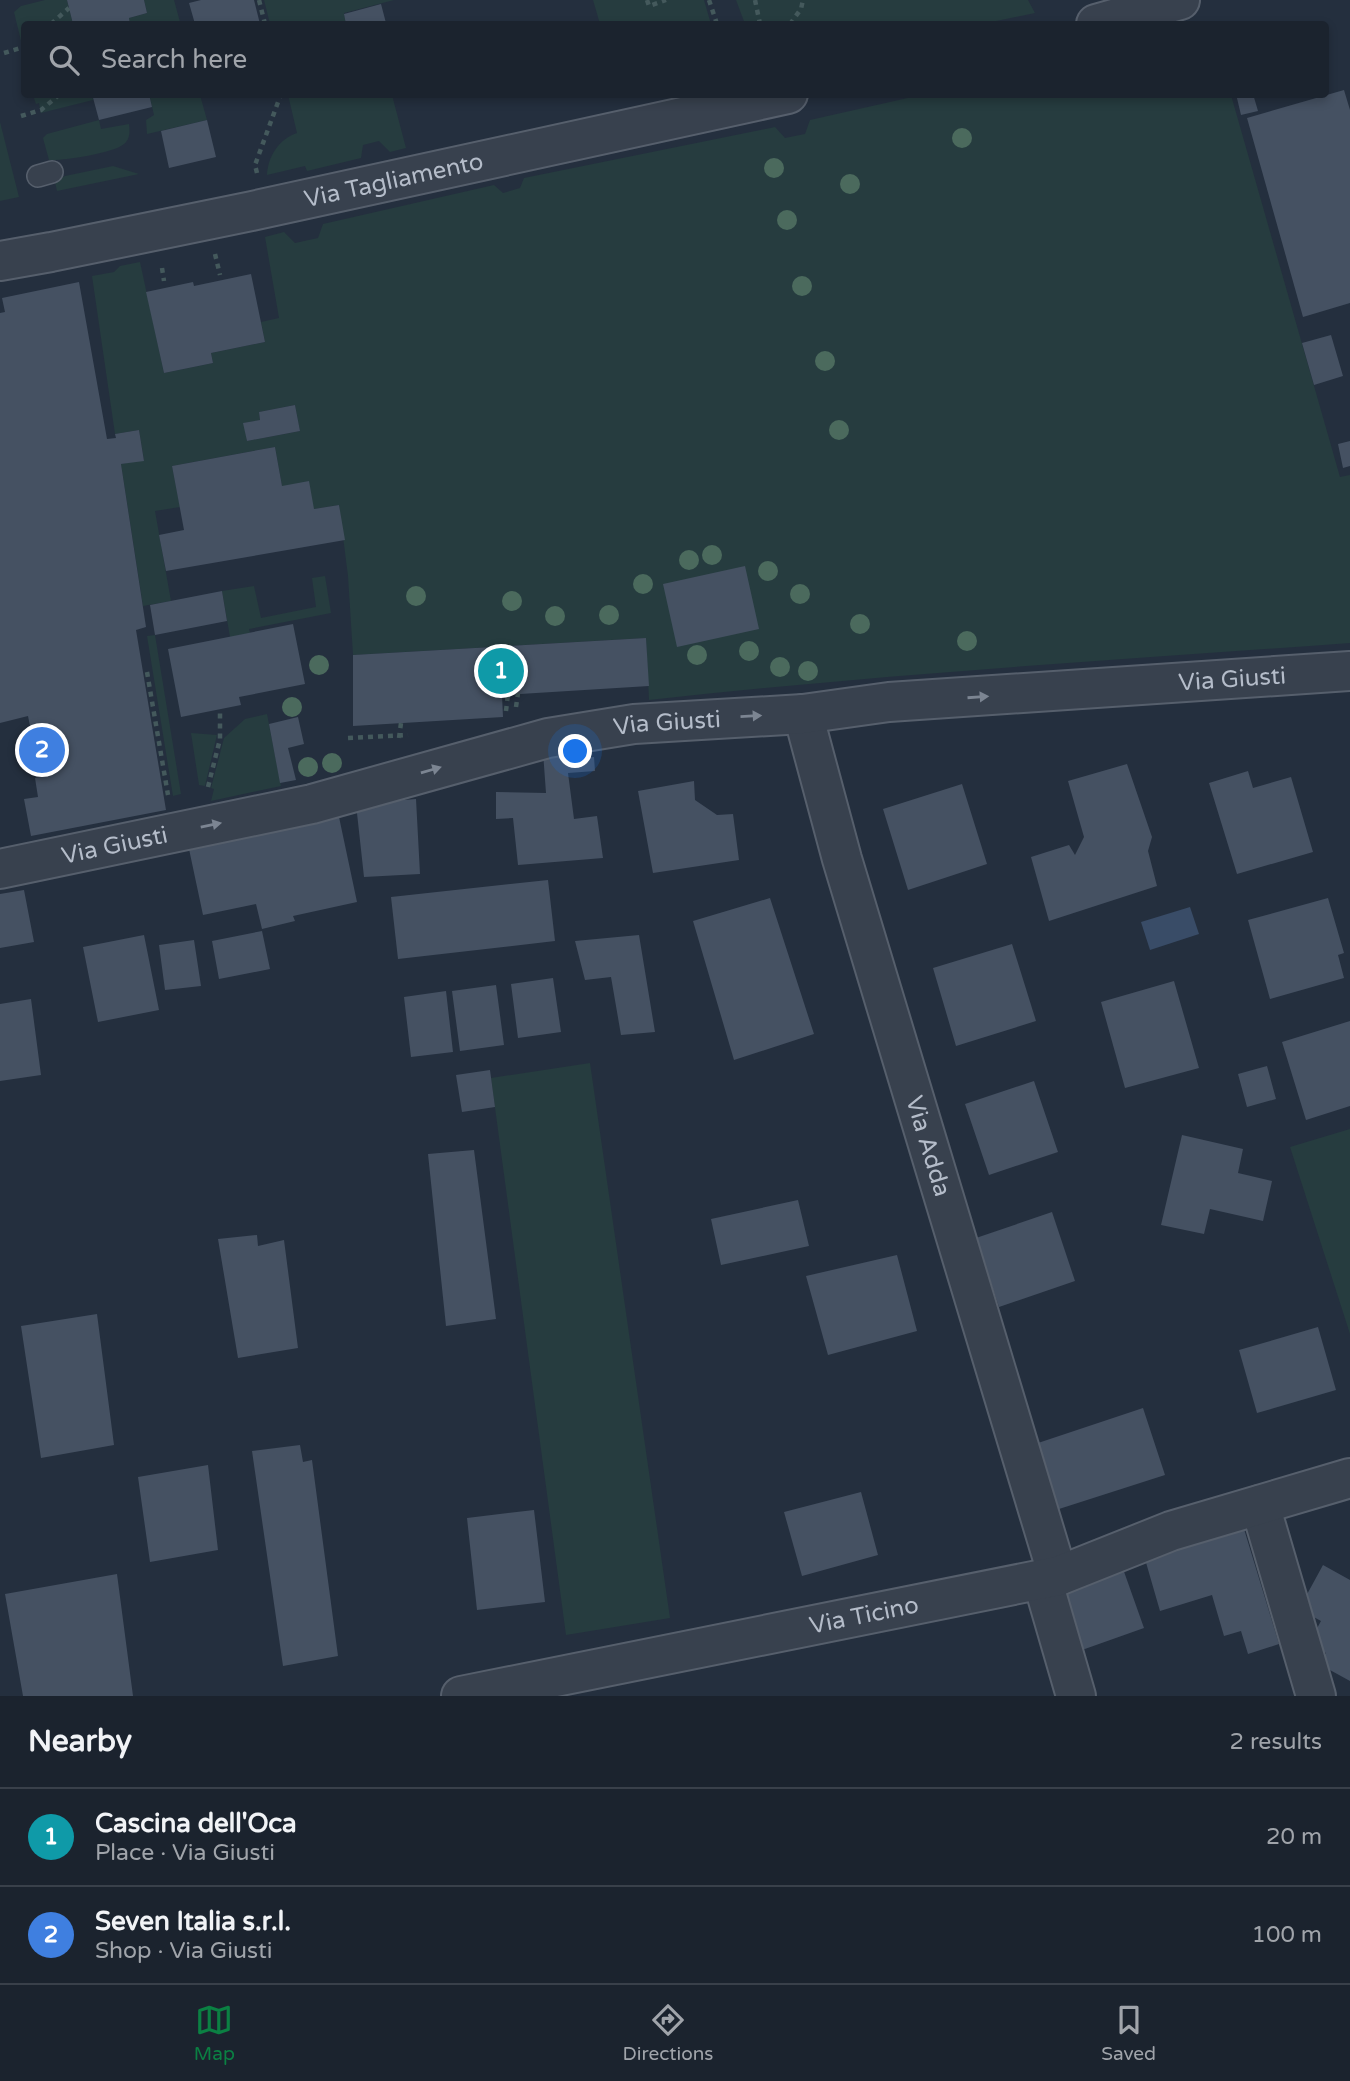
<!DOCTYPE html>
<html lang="en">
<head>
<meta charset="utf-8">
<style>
  body { margin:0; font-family:"Varela Round",sans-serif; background:#242b36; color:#f1f3f6 }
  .you { position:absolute; left:576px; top:752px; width:24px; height:24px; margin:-18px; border:5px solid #fff; border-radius:50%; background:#1a73e8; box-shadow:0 0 0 10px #1a73e833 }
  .badge { display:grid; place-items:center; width:46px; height:46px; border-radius:50%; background:#0b8043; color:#fff; font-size:23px; font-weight:700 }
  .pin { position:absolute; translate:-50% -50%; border:4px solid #fff; box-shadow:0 2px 7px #0006 }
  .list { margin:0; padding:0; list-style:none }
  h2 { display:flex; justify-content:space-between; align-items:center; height:91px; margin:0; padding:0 28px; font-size:30px }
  h2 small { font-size:23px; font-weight:400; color:#a0a4aa }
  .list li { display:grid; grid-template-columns:46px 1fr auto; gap:21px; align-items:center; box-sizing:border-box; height:98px; padding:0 28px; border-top:2px solid #39404a }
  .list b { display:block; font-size:26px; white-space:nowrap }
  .list p { margin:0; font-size:23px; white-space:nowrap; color:#a0a4aa }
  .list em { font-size:23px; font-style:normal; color:#a0a4aa }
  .icon { flex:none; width:38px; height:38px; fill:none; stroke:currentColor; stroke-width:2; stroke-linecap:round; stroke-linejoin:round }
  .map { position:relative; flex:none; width:1350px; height:1696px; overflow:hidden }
  .search { position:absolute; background:#1b232e; box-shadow:0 4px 10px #0003; left:21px; right:21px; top:21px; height:77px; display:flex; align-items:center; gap:18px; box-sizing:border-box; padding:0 24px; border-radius:7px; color:#a0a4aa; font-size:26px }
  .sheet { height:287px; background:#1b232e }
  nav { display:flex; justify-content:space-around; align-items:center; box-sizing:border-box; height:98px; border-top:2px solid #39404a; background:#1b232e; font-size:19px; color:#a0a4aa }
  nav a { display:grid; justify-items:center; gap:4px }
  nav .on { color:#0b8043 }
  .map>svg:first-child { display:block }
  .green { fill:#263c3f; fill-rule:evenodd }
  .water { fill:#394c67 }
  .building { fill:#455162 }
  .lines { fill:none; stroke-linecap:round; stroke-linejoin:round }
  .service-casing { stroke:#565f6c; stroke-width:24 }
  .minor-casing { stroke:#565f6c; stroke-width:42 }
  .path { stroke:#44595c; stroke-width:4.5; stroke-dasharray:5 5; stroke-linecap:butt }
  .service { stroke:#38414e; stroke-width:21 }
  .minor { stroke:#38414e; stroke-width:38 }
  .tree { fill:#4b6a5d }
  .oneway { fill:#7c8592 }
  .labels { text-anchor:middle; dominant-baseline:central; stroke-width:6; stroke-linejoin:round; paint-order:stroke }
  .street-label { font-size:24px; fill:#b4bcc9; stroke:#1d2633 }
</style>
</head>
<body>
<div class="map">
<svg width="1350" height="1696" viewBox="0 0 1350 1696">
  <rect width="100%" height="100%" fill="#242f3e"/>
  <path class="green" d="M 45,0 L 67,0 L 73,24 L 24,24 L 24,44 L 24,40 L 21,41 L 14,12 L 21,6 Z
    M 144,0 L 174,0 L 180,22 L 171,24 L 130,24 L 129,18 L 147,13 Z
    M 264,0 L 394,0 L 344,13 L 346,24 L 270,24 Z
    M 593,0 L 704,0 L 711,24 L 600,24 Z
    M 736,0 L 1028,0 L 1035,13 L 982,24 L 745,24 Z
    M 149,94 L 200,95 L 207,120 L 147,134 L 146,120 L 154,115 Z
    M 33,95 L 92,95 L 93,100 L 41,113 L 39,103 L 36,104 Z
    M 288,95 L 392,95 L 406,148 L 390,152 L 379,141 L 363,145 L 361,158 L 307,171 L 305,166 L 267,175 C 268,156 279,139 297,133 Z
    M 921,95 L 1231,95 L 1340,477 L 1350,475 L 1350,643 C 1116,660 882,674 649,700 L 646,638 L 353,655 L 348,576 L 339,505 L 314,509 L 282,486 L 275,447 L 172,466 L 180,507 L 155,511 L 171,601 L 143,606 L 121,464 L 144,460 L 139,430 L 115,434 L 92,276 L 114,272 L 120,266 L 140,262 L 164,373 L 213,363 L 211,353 L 265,342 L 261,322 L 279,318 L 265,237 L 284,232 L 295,243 L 318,238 L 323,224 L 494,185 L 503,193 L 520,188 L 524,178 L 775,127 L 785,138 L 805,134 L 810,120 ZM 295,405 L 300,431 L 247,441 L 244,423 L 260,420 L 259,412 Z
    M 99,120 L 101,129 L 129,124 C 130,132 130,139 124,144 C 114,153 63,161 49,160 L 43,138 L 47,134 Z
    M 0,122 L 19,197 L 0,201 Z
    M 113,166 L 139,174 L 57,191 L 55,182 L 65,176 Z
    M 325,576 L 331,613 L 249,629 L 250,633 L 230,637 L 222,591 L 254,586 L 261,618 L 316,607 L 312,578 Z
    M 155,635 L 181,794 L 173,796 L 147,636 Z
    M 267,714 L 281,786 L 211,801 L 214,789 L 211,788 L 224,738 L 245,719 Z
    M 191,733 L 217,735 L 205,786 L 199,785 Z
    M 590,1063 L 670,1618 L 566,1635 L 491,1078 Z
    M 1350,1129 L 1350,1334 L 1290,1147 Z"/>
  <path class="water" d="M 1190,907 L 1199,934 L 1150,950 L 1141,922 Z"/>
  <path class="building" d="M 67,0 L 144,0 L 147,13 L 129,18 L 130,24 L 73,24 Z
    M 201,0 L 254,0 L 260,24 L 195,24 L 189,3 Z
    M 381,4 L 386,23 L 346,24 L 344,14 Z
    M 1344,90 L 1350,110 L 1350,303 L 1303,317 L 1247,118 Z
    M 92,94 L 149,94 L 152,107 L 99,120 Z
    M 1236,94 L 1253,94 L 1258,111 L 1241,115 Z
    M 207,120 L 216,157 L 169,168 L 161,131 Z
    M 251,274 L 265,342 L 211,353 L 213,363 L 164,373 L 146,292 L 193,282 L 194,286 Z
    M 79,282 L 107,439 L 116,438 L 115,434 L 139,430 L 144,461 L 121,464 L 146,627 L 136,630 L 166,810 L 31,836 L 24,799 L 38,797 L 35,778 L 40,777 L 28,716 L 0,723 L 0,313 L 5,312 L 2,298 Z
    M 1331,335 L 1343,376 L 1314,385 L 1302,343 Z
    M 295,405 L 300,431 L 247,441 L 243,423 L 260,420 L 259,412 Z
    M 1350,441 L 1350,466 L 1343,468 L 1338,444 Z
    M 275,447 L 282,486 L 309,481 L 314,509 L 339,505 L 345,540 L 166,571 L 159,535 L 184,530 L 172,466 Z
    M 745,566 L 759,629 L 677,647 L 663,584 Z
    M 222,591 L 227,621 L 155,635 L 150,605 Z
    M 293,624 L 305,684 L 239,697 L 241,705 L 181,717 L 168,649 Z
    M 646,638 L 649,686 L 502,695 L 503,717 L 353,726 L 353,655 Z
    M 298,717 L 304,744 L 288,748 L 296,780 L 280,783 L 269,724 Z
    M 571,750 L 572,759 L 594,757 L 595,771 L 568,773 L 574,819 L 597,816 L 603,858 L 518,865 L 513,818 L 496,819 L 496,792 L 546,793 L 543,752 Z
    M 1127,764 L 1152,837 L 1148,851 L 1157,886 L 1049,921 L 1031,857 L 1069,845 L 1075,855 L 1084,837 L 1068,781 Z
    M 1248,771 L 1253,788 L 1291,777 L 1313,852 L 1237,874 L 1209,783 Z
    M 694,781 L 695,800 L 717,815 L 733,814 L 739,860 L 653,873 L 638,791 Z
    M 962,784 L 987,864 L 908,890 L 883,809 Z
    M 416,799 L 420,874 L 364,877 L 356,804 Z
    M 339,817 L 357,902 L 293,916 L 295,921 L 262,929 L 256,904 L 203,915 L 189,849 Z
    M 548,880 L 555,941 L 398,959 L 391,897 Z
    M 24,890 L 34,942 L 0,948 L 0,894 Z
    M 770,898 L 814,1034 L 734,1060 L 693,921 Z
    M 1328,898 L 1344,953 L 1338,955 L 1344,978 L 1270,999 L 1248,920 Z
    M 262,931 L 270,969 L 219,979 L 212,941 Z
    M 144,935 L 159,1010 L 98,1022 L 83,947 Z
    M 639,935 L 655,1032 L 621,1035 L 611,977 L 585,980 L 575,941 Z
    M 194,940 L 201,986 L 165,990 L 159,945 Z
    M 1012,944 L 1036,1021 L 956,1046 L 933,968 Z
    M 553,978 L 561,1032 L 518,1038 L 511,984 Z
    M 1174,981 L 1199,1068 L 1125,1088 L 1101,1002 Z
    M 496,985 L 504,1045 L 460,1051 L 452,991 Z
    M 446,991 L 453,1052 L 411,1057 L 404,997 Z
    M 31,999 L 41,1075 L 0,1081 L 0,1004 Z
    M 1350,1021 L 1350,1106 L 1306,1120 L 1282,1042 Z
    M 1267,1066 L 1276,1099 L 1247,1107 L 1238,1074 Z
    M 490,1070 L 495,1107 L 462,1112 L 456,1075 Z
    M 1034,1081 L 1058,1152 L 989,1175 L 965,1104 Z
    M 1182,1135 L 1243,1149 L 1238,1173 L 1272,1181 L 1263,1221 L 1210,1209 L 1204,1234 L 1161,1225 Z
    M 474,1150 L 496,1319 L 446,1326 L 428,1154 Z
    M 798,1200 L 809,1246 L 721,1265 L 711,1219 Z
    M 1052,1212 L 1075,1281 L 999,1307 L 976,1238 Z
    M 257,1235 L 258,1246 L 284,1240 L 298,1348 L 238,1358 L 218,1239 Z
    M 897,1255 L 917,1331 L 828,1355 L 806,1276 Z
    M 97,1314 L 114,1445 L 41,1458 L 21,1326 Z
    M 1318,1327 L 1336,1390 L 1257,1413 L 1239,1350 Z
    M 1143,1408 L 1165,1475 L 1059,1509 L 1038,1443 Z
    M 300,1445 L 303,1462 L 312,1460 L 338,1656 L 283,1666 L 252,1451 Z
    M 208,1465 L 218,1550 L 150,1562 L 138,1477 Z
    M 861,1492 L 878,1555 L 802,1576 L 784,1512 Z
    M 534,1510 L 545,1602 L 477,1610 L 467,1518 Z
    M 1244,1529 L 1279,1644 L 1248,1654 L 1241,1631 L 1224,1636 L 1212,1595 L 1160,1611 L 1145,1559 Z
    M 1323,1565 L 1350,1580 L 1350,1681 L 1319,1664 L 1326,1653 L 1309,1643 L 1321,1621 L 1299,1609 Z
    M 1122,1566 L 1144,1628 L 1082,1650 L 1060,1587 Z
    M 117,1574 L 133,1696 L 23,1696 L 5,1594 Z"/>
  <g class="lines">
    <defs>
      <path id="service" d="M 38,176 L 52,172"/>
      <g id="minor">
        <path d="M 1096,24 L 1180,0"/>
        <path id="s1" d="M 0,261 L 51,252 L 252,211 L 788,94"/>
        <path id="s2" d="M 803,714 L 842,859 L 1058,1576"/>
        <path id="s3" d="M 0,869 L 312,804 L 548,738 L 634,724 L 803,714 L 889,702 L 1350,671"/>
        <path d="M 1260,1505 L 1316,1696"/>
        <path d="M 1042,1579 L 1076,1696"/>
        <path id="s4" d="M 461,1696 L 1058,1576 L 1171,1531 L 1350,1478"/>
      </g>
    </defs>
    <use href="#service" class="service-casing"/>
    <use href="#minor" class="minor-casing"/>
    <path class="path" d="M 259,0 L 265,24
      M 647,0 L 649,6 L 666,0
      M 709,0 L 717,24
      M 755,0 L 760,24
      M 51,24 L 69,8
      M 790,24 L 801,9 L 803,0
      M 4,53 L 24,47
      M 21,116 L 41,110 L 60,94
      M 257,173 L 255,165 L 281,94
      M 215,254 L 220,275
      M 162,268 L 164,281
      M 147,672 L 168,795
      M 516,707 L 518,693
      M 506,711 L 508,694
      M 348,738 L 408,735
      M 399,738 L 401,723
      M 208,787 L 220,739 L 220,709"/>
    <use href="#service" class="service"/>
    <use href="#minor" class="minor"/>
  </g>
  <g class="tree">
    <circle cx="962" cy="138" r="10"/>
    <circle cx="774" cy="168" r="10"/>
    <circle cx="850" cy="184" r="10"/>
    <circle cx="787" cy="220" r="10"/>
    <circle cx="802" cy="286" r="10"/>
    <circle cx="825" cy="361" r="10"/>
    <circle cx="839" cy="430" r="10"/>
    <circle cx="712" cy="555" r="10"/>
    <circle cx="689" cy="560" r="10"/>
    <circle cx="768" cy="571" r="10"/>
    <circle cx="643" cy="584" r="10"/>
    <circle cx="800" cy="594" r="10"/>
    <circle cx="416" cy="596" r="10"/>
    <circle cx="512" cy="601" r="10"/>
    <circle cx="609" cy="615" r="10"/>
    <circle cx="555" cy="616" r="10"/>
    <circle cx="860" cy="624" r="10"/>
    <circle cx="967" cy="641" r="10"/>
    <circle cx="749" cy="651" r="10"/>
    <circle cx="697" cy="655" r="10"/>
    <circle cx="319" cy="665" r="10"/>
    <circle cx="780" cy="667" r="10"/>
    <circle cx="808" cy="671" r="10"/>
    <circle cx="292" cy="707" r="10"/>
    <circle cx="332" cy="763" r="10"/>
    <circle cx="308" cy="767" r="10"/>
  </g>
  <defs><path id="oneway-solid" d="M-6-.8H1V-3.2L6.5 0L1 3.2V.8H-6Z" transform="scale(1.75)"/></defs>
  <g class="oneway">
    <use href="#oneway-solid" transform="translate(978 697) rotate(-4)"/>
    <use href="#oneway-solid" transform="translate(751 716) rotate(-3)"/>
    <use href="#oneway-solid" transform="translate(431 770) rotate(-16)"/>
    <use href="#oneway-solid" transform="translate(211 825) rotate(-12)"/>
  </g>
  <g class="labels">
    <g class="street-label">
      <text stroke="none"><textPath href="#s1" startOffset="402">Via Tagliamento</textPath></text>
      <text stroke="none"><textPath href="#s3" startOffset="1251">Via Giusti</textPath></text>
      <text stroke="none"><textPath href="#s3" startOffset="684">Via Giusti</textPath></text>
      <text stroke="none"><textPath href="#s3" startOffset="117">Via Giusti</textPath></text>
      <text stroke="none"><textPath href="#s2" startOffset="450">Via Adda</textPath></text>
      <text stroke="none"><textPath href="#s4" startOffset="411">Via Ticino</textPath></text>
    </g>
  </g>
</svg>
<div class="you"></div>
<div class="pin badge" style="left:501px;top:671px;background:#0f9aa8">1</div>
<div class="pin badge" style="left:42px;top:750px;background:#3f7fe0">2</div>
<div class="search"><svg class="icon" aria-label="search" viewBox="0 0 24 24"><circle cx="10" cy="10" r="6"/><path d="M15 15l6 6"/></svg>Search here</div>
</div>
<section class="sheet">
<h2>Nearby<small>2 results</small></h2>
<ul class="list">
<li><span class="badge" style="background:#0f9aa8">1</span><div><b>Cascina dell'Oca</b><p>Place · Via Giusti</p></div><em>20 m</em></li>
<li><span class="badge" style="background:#3f7fe0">2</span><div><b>Seven Italia s.r.l.</b><p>Shop · Via Giusti</p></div><em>100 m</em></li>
</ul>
</section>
<nav>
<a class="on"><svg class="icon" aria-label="map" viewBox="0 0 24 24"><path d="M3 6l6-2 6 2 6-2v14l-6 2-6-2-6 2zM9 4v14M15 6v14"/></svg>Map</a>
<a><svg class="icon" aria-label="directions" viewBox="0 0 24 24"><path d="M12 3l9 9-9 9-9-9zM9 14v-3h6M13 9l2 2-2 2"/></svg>Directions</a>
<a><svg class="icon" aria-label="saved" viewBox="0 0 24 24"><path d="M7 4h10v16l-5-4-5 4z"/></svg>Saved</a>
</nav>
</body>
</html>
